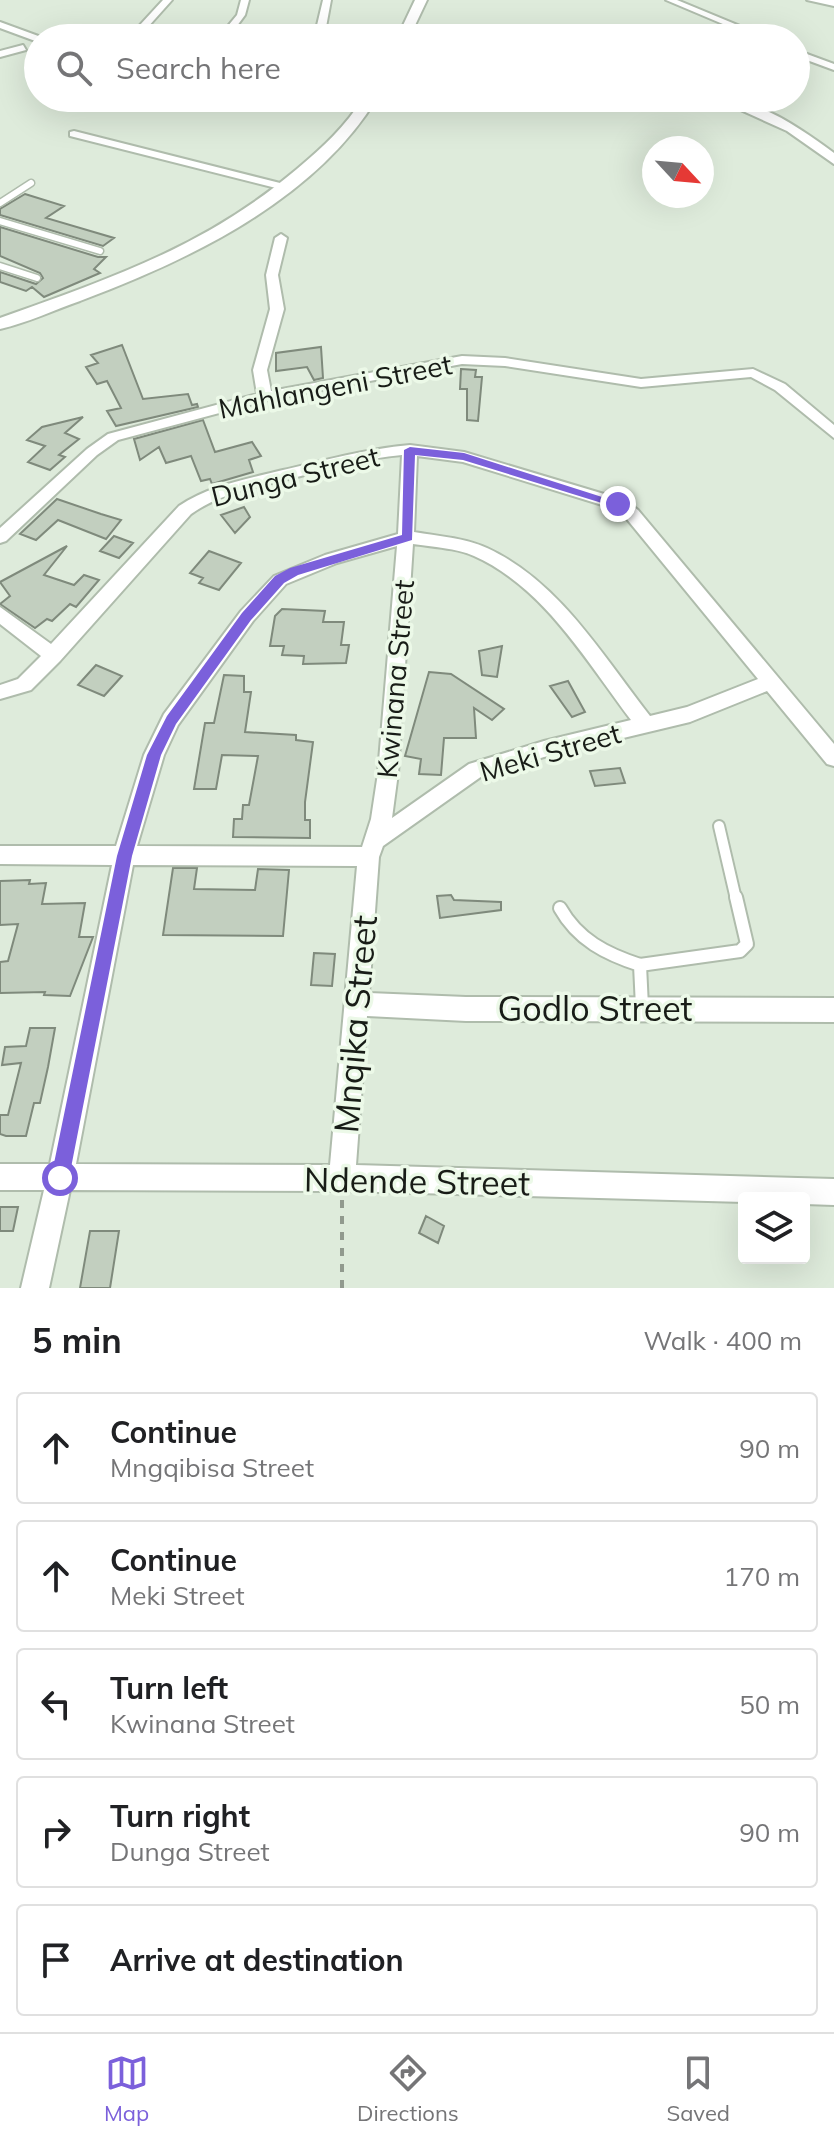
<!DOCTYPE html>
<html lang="en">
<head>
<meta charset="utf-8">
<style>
  body { margin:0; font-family:Mulish,sans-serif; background:#f6f6f6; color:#202124 }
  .controls { position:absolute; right:24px; bottom:24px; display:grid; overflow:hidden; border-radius:8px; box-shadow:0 8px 32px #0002 }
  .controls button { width:72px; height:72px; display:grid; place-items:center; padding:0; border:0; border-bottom:2px solid #e0e0e0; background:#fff; color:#202124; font:40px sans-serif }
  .compass { position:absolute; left:642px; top:136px; width:72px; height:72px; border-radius:50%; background:#fff; box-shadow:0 8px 32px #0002; rotate:116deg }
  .stop { position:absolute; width:24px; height:24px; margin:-18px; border:6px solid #7b60db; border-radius:50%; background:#fff }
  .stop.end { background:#7b60db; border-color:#fff; box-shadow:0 2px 8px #0008 }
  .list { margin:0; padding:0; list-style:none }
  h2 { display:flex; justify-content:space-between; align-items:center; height:104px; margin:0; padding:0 32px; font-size:34px }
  h2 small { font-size:26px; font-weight:400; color:#757577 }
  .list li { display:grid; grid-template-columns:52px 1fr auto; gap:24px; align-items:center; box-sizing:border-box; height:112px; margin:0 16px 16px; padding:0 16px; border:2px solid #e0e0e0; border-radius:8px }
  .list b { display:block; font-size:30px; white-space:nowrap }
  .list p { margin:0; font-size:26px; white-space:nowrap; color:#757577 }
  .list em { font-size:26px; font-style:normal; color:#757577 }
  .icon { flex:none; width:44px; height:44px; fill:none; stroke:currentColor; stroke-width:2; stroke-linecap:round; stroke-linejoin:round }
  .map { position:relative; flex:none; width:834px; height:1288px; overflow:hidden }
  .search { position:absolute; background:#fff; box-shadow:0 8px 32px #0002; left:24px; right:24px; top:24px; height:88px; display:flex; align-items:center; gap:20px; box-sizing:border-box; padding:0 28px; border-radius:44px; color:#757577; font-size:30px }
  .sheet { height:744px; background:#fff }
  nav { display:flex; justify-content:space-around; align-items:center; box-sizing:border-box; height:112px; border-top:2px solid #e0e0e0; background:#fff; font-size:22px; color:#757577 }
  nav a { display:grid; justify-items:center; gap:4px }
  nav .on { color:#7b60db }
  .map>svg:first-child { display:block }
  .building { fill:#c2cfbf; stroke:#7f8a7c; stroke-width:2 }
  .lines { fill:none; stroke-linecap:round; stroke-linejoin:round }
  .service-far2-casing { stroke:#afbcac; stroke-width:9 }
  .service-far1-casing { stroke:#afbcac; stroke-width:14 }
  .service-casing { stroke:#afbcac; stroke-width:16 }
  .minor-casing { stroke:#afbcac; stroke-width:4 }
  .tertiary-casing { stroke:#afbcac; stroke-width:4 }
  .path { stroke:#919a8e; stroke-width:4; stroke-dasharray:8 8; stroke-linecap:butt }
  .service-far2 { stroke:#fff; stroke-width:6 }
  .service-far1 { stroke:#fff; stroke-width:10 }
  .service { stroke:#fff; stroke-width:12 }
  .minor { fill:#fff; fill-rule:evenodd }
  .tertiary { fill:#fff; fill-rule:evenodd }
  .route { fill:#7b60db }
  .labels { text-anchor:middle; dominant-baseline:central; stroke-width:7; stroke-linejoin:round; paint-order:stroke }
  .street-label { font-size:28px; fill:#181c17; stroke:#ecf9e8 }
  .near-street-label { font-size:34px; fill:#181c17; stroke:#ecf9e8 }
</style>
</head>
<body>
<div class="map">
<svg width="834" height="1288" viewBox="0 0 834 1288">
  <rect width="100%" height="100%" fill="#deebdb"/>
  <path class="building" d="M 25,194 L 64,206 L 46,218 L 114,238 L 103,246 L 0,215 L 0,209 Z
    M 0,227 L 98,257 L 106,257 L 94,269 L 100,273 L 44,297 L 32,287 L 26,291 L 0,282 L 0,272 L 36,284 L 43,278 L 40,273 L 0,256 Z
    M 122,345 L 143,399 L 188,394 L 192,405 L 197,404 L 198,407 L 116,426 L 107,411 L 121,408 L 107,381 L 97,384 L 86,367 L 98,363 L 91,355 Z
    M 321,347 L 323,378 L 314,380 L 307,367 L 276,371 L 276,353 Z
    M 461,369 L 476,370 L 475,377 L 482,377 L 478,421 L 467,420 L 467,389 L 460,389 Z
    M 83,417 L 65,433 L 79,439 L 59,455 L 65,457 L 50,470 L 28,462 L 45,446 L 27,440 L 42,427 Z
    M 203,420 L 215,452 L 252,442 L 261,456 L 249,460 L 253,472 L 212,484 L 210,479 L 201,481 L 191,456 L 166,463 L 159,447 L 140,460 L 134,439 Z
    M 57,499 L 101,514 L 121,520 L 106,539 L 58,520 L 36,540 L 20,534 Z
    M 244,507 L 250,517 L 235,533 L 221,515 Z
    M 114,536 L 133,543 L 119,558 L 100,551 Z
    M 67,546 L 44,575 L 74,585 L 84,575 L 99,580 L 76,607 L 70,604 L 52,621 L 47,619 L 35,628 L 0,604 L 10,596 L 0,582 Z
    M 209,551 L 241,563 L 219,590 L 199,583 L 203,578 L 190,573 Z
    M 282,609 L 325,611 L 323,622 L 344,622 L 341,645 L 349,645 L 346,663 L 303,664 L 304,656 L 282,655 L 284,646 L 270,646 L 275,616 Z
    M 502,646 L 497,677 L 482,675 L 479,651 Z
    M 96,665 L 122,676 L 104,696 L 78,685 Z
    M 429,672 L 451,674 L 504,709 L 492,720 L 474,708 L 476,738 L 444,738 L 441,775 L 419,774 L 421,759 L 405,756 Z
    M 224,675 L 244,676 L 244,692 L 251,692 L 245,732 L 296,735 L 296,740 L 313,742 L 305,802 L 305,820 L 310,820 L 310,838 L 233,837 L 234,819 L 242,819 L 243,805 L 249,805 L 258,756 L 222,755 L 216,789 L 194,789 L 205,723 L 214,723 Z
    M 568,681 L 585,712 L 572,717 L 550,686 Z
    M 620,768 L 625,783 L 595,786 L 590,771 Z
    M 173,868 L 197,868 L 194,889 L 255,890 L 258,869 L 289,870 L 283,936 L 163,935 Z
    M 30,880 L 29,884 L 46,883 L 42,904 L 85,903 L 79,937 L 93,937 L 70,996 L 44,995 L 45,992 L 0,993 L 0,962 L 8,961 L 18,924 L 0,925 L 0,881 Z
    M 451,895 L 454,900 L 501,902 L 501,910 L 440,918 L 437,896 Z
    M 314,953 L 335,954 L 332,986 L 311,985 Z
    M 30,1028 L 55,1028 L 48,1067 L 40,1103 L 34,1103 L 26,1136 L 6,1136 L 0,1134 L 0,1115 L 8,1115 L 21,1063 L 2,1065 L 5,1047 L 26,1046 Z
    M 0,1207 L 18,1207 L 13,1231 L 0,1231 Z
    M 426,1216 L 444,1226 L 438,1243 L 419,1233 Z
    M 90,1231 L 119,1231 L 110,1288 L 80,1288 Z"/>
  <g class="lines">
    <defs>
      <path id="service-far2" d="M 0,203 L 31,183
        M 0,221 L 100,251
        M 0,266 L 37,278"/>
      <path id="service-far1" d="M 719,826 L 736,899"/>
      <path id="service" d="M 560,908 C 578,940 606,954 640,965
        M 642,1007 L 640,965 L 740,951 L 747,944 L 736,897"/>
      <path id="minor" d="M 163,0 L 172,0 L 138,38 L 128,38 Z
        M 241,0 L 249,0 L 245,15 L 228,38 L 218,38 L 237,15 Z
        M 323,0 L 331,0 L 324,38 L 314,38 Z
        M 666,0 L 677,0 L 769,38 L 756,38 Z
        M 807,0 L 834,0 L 834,6 Z
        M 0,22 L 41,37 L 42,38 L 38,38 L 38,42 L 0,28 Z
        M 23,45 L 26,50 L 0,57 L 0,51 Z
        M 796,50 L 834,64 L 834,70 L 796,56 Z
        M 74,131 L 288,185 L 290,187 L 284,190 L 70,136 L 70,132 Z
        M 281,234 L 287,238 L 278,275 L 284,309 L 267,370 L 271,391 L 462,356 L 505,358 L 641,379 L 753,369 L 785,384 L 834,425 L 834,438 L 775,390 L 751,377 L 641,387 L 505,366 L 462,364 L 272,399 L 118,440 L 97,455 L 6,541 L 0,543 L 0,528 L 87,449 L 108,434 L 257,394 L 253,370 L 270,309 L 266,275 L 275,238 Z
        M 410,445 L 464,452 L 624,500 L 638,510 L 834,744 L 834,766 L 827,764 L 767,691 L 690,722 L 544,757 L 482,776 L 383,846 L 379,857 L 369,993 L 466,997 L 834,998 L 834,1022 L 466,1021 L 367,1016 L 356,1165 L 834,1179 L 834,1205 L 804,1204 L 804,1198 L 744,1198 L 744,1202 L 342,1191 L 70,1190 L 49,1288 L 21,1288 L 44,1190 L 0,1190 L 0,1164 L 50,1164 L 112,865 L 0,864 L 0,846 L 116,846 L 144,755 L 164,714 L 241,611 L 274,576 L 325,555 L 398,534 L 402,455 C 366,458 332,468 297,477 C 260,486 222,492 191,514 L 60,661 L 31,690 L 0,699 L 0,685 L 18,679 L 41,656 L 0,624 L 0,607 L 51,644 L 179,506 C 210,485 247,479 283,470 C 326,460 366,449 410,445 ZM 417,456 L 463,462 L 612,508 L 626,518 L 758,679 L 687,707 L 650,716 C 603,656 559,581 487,548 C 465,538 438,536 414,532 ZM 413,544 C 433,547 456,548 474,556 C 544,587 587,662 631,720 L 544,741 L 469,764 L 392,818 L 398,773 ZM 397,546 L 378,773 L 371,819 L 362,847 L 137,846 L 164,755 L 178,725 L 253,621 L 286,584 L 337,563 ZM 133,865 L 357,866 L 330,1165 L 76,1164 Z"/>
      <path id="tertiary" d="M 415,0 L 427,0 L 409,38 L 397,38 Z
        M 363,98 L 377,98 C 314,201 189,260 80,301 C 54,310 27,323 0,329 L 0,318 C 111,278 205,247 297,169 C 322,148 346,126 363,98 Z
        M 714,98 C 758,98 800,128 834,153 L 834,164 L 787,131 Z"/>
    </defs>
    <use href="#service-far2" class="service-far2-casing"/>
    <use href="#service-far1" class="service-far1-casing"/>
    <use href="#service" class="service-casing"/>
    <use href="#minor" class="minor-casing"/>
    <use href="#tertiary" class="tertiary-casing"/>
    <path class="path" d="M 342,1200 L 342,1288"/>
    <use href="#service-far2" class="service-far2"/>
    <use href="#service-far1" class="service-far1"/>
    <use href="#service" class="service"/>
    <use href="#minor" class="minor"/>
    <use href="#tertiary" class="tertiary"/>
  </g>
  <path class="route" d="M 410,447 L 464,453 L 624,504 L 618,508 L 463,460 L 415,455 L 412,540 L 298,575 L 284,583 L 251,620 L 176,724 L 161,755 L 132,856 L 69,1178 L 67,1185 L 60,1188 L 53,1185 L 51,1178 L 117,856 L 147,755 L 167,716 L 242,613 L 275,576 L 290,568 L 402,535 L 404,450 Z"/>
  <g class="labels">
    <g class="street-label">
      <text transform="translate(335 386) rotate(-11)">Mahlangeni Street</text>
      <text transform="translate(295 476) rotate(-14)">Dunga Street</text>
      <text transform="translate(395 679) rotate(-85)">Kwinana Street</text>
      <text transform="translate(550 752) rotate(-16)">Meki Street</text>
    </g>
    <g class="near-street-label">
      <text x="595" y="1008">Godlo Street</text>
      <text transform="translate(355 1024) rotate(-85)">Mnqika Street</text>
      <text transform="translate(417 1181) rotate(1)">Ndende Street</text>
    </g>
  </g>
</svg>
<div class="controls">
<button><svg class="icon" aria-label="layers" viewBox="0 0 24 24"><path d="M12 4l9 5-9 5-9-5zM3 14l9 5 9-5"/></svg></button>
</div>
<svg class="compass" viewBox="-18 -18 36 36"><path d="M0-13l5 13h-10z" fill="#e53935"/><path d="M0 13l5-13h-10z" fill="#757577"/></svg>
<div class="stop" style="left:60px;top:1178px"></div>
<div class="stop end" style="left:618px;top:504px"></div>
<div class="search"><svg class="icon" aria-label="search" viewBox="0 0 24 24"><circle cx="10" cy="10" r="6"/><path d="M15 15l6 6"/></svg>Search here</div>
</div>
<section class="sheet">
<h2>5 min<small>Walk · 400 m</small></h2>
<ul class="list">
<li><svg class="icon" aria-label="ahead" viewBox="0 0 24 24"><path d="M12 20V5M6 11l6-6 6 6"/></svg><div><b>Continue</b><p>Mngqibisa Street</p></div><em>90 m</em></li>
<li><svg class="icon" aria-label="ahead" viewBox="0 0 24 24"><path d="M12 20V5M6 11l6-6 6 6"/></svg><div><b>Continue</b><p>Meki Street</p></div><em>170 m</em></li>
<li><svg class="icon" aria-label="left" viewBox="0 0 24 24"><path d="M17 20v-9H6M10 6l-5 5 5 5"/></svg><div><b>Turn left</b><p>Kwinana Street</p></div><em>50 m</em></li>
<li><svg class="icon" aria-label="right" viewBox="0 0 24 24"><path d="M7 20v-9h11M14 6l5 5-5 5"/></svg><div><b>Turn right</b><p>Dunga Street</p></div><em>90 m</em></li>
<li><svg class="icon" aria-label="arrive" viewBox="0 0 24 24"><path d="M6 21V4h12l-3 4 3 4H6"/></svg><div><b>Arrive at destination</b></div></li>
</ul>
</section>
<nav>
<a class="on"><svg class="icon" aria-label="map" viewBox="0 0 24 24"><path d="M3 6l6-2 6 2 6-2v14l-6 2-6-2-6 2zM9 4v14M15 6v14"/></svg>Map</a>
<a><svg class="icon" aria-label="directions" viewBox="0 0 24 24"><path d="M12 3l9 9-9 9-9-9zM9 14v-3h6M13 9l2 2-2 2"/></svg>Directions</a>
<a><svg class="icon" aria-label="saved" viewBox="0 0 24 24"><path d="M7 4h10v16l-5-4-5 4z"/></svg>Saved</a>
</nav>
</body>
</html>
